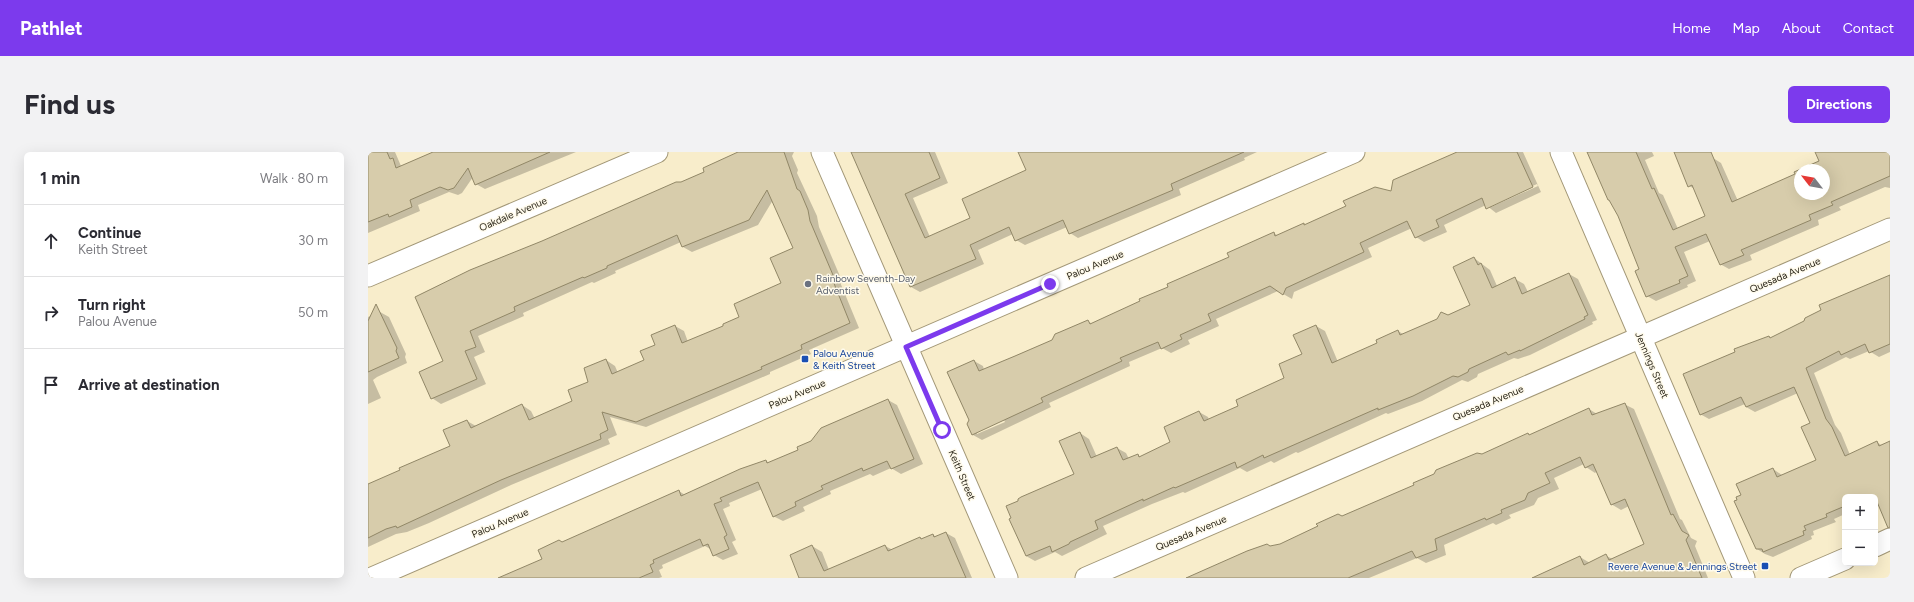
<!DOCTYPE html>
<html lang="en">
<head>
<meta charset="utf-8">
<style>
  body { margin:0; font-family:Figtree,sans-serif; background:#f2f2f3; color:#2b2b33 }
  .controls { position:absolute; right:12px; bottom:12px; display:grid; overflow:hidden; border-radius:6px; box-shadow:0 4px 16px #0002 }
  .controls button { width:36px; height:36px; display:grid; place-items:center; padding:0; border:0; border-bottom:1px solid #e1e1e2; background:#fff; color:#2b2b33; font:20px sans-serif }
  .compass { position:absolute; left:1426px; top:12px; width:36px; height:36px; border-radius:50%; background:#fff; box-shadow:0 4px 16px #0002; rotate:301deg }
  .stop { position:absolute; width:12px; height:12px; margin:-9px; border:3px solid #7c3aed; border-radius:50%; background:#fff }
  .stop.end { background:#7c3aed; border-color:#fff; box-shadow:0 1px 4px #0008 }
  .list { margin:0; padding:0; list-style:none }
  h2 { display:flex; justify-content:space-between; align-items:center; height:52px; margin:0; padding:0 16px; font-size:17px }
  h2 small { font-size:13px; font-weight:400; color:#7c7c81 }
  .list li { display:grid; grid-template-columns:26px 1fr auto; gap:12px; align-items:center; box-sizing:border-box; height:72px; padding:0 16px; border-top:1px solid #e1e1e2 }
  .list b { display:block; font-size:15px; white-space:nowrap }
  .list p { margin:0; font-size:13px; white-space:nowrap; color:#7c7c81 }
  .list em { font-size:13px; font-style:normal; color:#7c7c81 }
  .icon { flex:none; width:22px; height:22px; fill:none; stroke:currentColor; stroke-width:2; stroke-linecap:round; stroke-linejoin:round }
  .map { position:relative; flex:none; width:1522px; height:426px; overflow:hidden; border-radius:6px }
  header { display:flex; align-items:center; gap:24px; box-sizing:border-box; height:56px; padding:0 20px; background:#7c3aed; color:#fff }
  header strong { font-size:19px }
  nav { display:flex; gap:22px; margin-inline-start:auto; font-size:14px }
  .intro { display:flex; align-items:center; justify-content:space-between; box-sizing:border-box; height:96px; padding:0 24px }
  h1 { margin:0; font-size:28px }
  .button { padding:10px 18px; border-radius:6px; background:#7c3aed; color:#fff; font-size:14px; font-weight:700 }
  main { display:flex; gap:24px; padding:0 24px }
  aside { flex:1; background:#fff; border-radius:6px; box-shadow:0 4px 16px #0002 }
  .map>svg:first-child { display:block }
  .shadow { fill:#0003; fill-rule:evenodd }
  .building { fill:#d7ccab; stroke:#918767; fill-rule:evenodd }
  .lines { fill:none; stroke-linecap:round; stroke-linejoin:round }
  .street-casing { stroke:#a39878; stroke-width:23 }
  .street { stroke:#fff; stroke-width:21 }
  .route { stroke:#7c3aed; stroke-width:5 }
  .worship-dot { fill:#6b7280; stroke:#fffbed; stroke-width:1.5 }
  .transit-dot { fill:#1a4fb4; stroke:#fffbed; stroke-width:1.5 }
  .labels { text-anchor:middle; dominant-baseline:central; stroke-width:3; stroke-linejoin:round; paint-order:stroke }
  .street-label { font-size:10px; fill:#2e291c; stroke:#fffbed }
  .worship-label { font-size:10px; fill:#5b616d; stroke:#fffbed; text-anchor:start }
  .transit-label { font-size:10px; fill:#164399; stroke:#fffbed; text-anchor:start }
</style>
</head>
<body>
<header>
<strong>Pathlet</strong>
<nav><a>Home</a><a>Map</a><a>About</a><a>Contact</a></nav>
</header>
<div class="intro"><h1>Find us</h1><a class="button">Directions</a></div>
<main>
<aside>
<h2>1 min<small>Walk · 80 m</small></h2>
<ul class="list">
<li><svg class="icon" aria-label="ahead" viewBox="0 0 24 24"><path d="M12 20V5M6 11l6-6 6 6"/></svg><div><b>Continue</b><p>Keith Street</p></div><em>30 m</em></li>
<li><svg class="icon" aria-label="right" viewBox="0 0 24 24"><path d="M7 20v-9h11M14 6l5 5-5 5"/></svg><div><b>Turn right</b><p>Palou Avenue</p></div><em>50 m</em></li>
<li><svg class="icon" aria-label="arrive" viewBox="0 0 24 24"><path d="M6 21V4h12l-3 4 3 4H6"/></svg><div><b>Arrive at destination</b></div></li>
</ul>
</aside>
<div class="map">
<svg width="1522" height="426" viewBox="0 0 1522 426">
  <rect width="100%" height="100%" fill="#f8edcb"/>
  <path class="shadow" d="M 0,0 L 27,0 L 33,14 L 67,0 L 208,0 L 117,37 L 108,32 L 105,25 L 94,41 L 90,43 L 81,40 L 50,53 L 52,59 L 0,81 Z
    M 384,0 L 426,0 L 424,4 L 430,18 L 429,21 L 449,64 L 451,75 L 474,129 L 472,130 L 491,176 L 441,198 L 443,202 L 402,220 L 402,222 L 278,275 L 242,265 L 249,283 L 240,287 L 242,292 L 143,333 L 61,371 L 39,380 L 28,382 L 0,395 L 0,336 L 83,294 L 99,269 L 108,274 L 154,253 L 163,259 L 167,267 L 206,250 L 238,208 L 247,214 L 250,221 L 277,209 L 307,174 L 316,179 L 320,190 L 357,175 L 373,165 L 414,132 L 427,97 L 405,48 L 390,73 L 324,100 L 315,95 L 313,90 L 247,119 L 248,121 L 226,131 L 224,130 L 155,161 L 156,164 L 110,184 L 117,200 L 106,205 L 118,232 L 73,252 L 64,246 L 76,210 L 48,145 Z
    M 485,0 L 567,0 L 580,31 L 545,46 L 562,85 L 604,67 L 659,18 L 652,0 L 889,0 L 876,6 L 877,8 L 811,37 L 813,43 L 710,86 L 702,81 L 699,75 L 657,93 L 648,88 L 645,82 L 610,98 L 616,112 L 552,140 L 543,135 Z
    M 1091,0 L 1155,0 L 1173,40 L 1128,61 L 1118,53 L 1076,73 L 1079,80 L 1056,90 L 1048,85 L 1044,76 L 1000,96 L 1004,105 L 926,140 L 924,147 L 910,139 L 848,167 L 851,174 L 820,188 L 822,192 L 803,201 L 794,196 L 761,210 L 762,214 L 681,251 L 683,255 L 614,288 L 605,283 L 600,272 L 602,268 L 606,209 L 615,214 L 616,218 L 685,188 L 720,169 L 724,172 L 773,150 L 862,106 L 906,81 L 910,84 L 935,72 L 938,74 L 1024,40 ZM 1169,32 L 1170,34 L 1123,55 L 1123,53 ZM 636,268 L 637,270 L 609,282 L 609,280 Z
    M 1219,0 L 1284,0 L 1286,4 L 1277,8 L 1291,41 L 1295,43 L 1310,77 L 1339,64 L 1327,37 L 1321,34 L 1345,6 L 1353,11 L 1370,49 L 1429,23 L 1432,19 L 1432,42 L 1456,42 L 1456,18 L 1433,18 L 1452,9 L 1448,0 L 1522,0 L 1522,36 L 1517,35 L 1471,55 L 1473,58 L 1450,68 L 1451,73 L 1382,103 L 1384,108 L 1361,117 L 1352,112 L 1342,89 L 1316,100 L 1328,129 L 1319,133 L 1320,135 L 1288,149 L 1279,144 L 1273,117 L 1251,64 Z
    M 1106,106 L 1122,118 L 1129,134 L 1147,127 L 1156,132 L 1160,140 L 1201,122 L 1210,127 L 1229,168 L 1224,170 L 1225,172 L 1162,203 L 1150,207 L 1146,206 L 1110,222 L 1109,225 L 1100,230 L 1094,228 L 1054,249 L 1020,262 L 1018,261 L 930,301 L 928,300 L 906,311 L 903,309 L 879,320 L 872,316 L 817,341 L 815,340 L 784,352 L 735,374 L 739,382 L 694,404 L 687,400 L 667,409 L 658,404 L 707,322 L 712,281 L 721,287 L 729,305 L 749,296 L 758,301 L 761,307 L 770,303 L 773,305 L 804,291 L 831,260 L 840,265 L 841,268 L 871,254 L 917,227 L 935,202 L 948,174 L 957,179 L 970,210 L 1010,191 L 1030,179 L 1035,182 L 1104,153 Z
    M 1522,125 L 1522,200 L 1511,205 L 1501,199 L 1482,207 L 1478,205 L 1446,221 L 1467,273 L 1473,281 L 1482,303 L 1509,290 L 1513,293 L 1522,290 L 1522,356 L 1509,348 L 1507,349 L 1507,345 L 1477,345 L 1477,362 L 1466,367 L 1468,370 L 1445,379 L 1446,383 L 1443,384 L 1444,387 L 1405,405 L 1397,402 L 1389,397 L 1374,344 L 1405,317 L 1414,323 L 1449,308 L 1443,272 L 1430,241 L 1387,260 L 1378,255 L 1377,252 L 1341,267 L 1332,262 L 1401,185 L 1404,187 Z
    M 12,160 L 21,165 L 38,202 L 37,205 L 39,211 L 9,225 L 5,228 L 13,246 L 0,252 L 0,165 Z
    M 520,248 L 529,253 L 555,312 L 533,322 L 523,316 L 505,324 L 502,322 L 462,339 L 463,342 L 435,355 L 437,359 L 415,369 L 405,364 L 394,337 L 361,351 L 362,354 L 355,357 L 368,388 L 364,390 L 370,402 L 355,408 L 346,403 L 344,398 L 337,394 L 294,413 L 295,416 L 291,418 L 294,425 L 291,426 L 133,426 L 175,408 L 194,391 L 311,339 L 317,343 L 398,309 L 402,311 L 431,298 Z
    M 1256,252 L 1266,257 L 1312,367 L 1314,368 L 1323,386 L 1329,389 L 1327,394 L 1340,426 L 1168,426 L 1212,405 L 1222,411 L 1238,404 L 1245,407 L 1277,393 L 1261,354 L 1253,358 L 1243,352 L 1229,319 L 1227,321 L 1218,315 L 1216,312 L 1186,326 L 1191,337 L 1170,346 L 1166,353 L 1141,363 L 1143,366 L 1128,373 L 1125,371 L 1076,393 L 1078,403 L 1058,411 L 1049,406 L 1001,426 L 821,426 L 913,393 L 1221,257 L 1229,262 Z
    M 578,381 L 587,386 L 604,426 L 432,426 L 444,394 L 454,400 L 461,418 L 517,394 L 525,398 L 552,386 L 554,387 L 565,383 L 569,385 Z"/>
  <path class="building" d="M 0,0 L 19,0 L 22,7 L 25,6 L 28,16 L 65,0 L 182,0 L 107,33 L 100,16 L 86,36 L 80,38 L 72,35 L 42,48 L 44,55 L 21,65 L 20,62 L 0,70 Z
    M 370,0 L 416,0 L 429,37 L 432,39 L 440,58 L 442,69 L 465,123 L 463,124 L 482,171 L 433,193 L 434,197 L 393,215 L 394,217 L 268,270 L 234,260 L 240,278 L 232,282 L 233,287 L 133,328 L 29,376 L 28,374 L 18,377 L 0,386 L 0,332 L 32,318 L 31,316 L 82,294 L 75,278 L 99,268 L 103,276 L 154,252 L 161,268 L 204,249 L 200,238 L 220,230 L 216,216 L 238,207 L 244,222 L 276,208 L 272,199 L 287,193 L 283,183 L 307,173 L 314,191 L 355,174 L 355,172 L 371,165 L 366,152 L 413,131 L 402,106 L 425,96 L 399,38 L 381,68 L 314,95 L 309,83 L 239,114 L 239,116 L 216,126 L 215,125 L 146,155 L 147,159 L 102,179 L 108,195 L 97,199 L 109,227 L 63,247 L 51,220 L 75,209 L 47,145 L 102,118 L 174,89 L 308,30 L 313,30 L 336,20 L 335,16 Z
    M 483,0 L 561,0 L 572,26 L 537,42 L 557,86 L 602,66 L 594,47 L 658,18 L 650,0 L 876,0 L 803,32 L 805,38 L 701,82 L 695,68 L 647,89 L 641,75 L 602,93 L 608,107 L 542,135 Z
    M 1089,0 L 1149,0 L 1165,35 L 1118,57 L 1114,46 L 1068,68 L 1071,75 L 1047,86 L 1039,69 L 992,91 L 996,100 L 918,136 L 915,143 L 902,134 L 840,162 L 843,169 L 812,183 L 814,187 L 793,197 L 790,190 L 752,206 L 754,209 L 673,246 L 675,250 L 604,283 L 599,272 L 601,268 L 579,220 L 606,208 L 611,219 L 647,204 L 684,188 L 687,182 L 692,180 L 720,168 L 722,172 L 772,149 L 771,147 L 800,135 L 799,132 L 861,105 L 859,101 L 906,80 L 907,84 L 936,71 L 936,73 L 978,54 L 975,49 L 1007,35 L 1023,39 L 1025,28 Z
    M 1219,0 L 1268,0 L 1284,37 L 1286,36 L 1305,78 L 1337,64 L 1324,33 L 1320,35 L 1306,0 L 1343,0 L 1364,50 L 1427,22 L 1426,20 L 1451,9 L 1447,0 L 1522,0 L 1522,24 L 1463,50 L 1465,53 L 1441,63 L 1443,68 L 1373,98 L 1376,103 L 1352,113 L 1338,82 L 1307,95 L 1320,124 L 1311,128 L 1312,131 L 1278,145 L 1267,119 L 1271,117 L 1250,64 L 1241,48 L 1240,48 ZM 1432,18 L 1456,18 L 1456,42 L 1432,42 Z
    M 1106,105 L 1110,113 L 1113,111 L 1124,136 L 1147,125 L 1154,142 L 1201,121 L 1220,163 L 1216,165 L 1217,167 L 1152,199 L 1152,198 L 1140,203 L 1138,200 L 1101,217 L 1100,220 L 1090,225 L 1085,224 L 1045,244 L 1010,258 L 1010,256 L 896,306 L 895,303 L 869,316 L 867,310 L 807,336 L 806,335 L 775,349 L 775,347 L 727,369 L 730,377 L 702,390 L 701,392 L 684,400 L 682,394 L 658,404 L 641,367 L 643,366 L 638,354 L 650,349 L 650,347 L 653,345 L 706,322 L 691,289 L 712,280 L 723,306 L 749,295 L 755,308 L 770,302 L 771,305 L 802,290 L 796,275 L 831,259 L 836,269 L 870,254 L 868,248 L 916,226 L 911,212 L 934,202 L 925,183 L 948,173 L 964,211 L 1009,191 L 1008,188 L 1030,178 L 1032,183 L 1069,167 L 1073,160 L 1080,163 L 1102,153 L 1085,115 Z
    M 1522,123 L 1522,192 L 1501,201 L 1497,192 L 1473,203 L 1471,199 L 1438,216 L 1458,267 L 1464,275 L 1477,304 L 1509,289 L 1511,294 L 1522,289 L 1522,375 L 1520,376 L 1507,345 L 1477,345 L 1477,354 L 1458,362 L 1459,365 L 1436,374 L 1438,378 L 1435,379 L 1436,383 L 1395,400 L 1394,397 L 1388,397 L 1366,349 L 1369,348 L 1368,345 L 1373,343 L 1368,332 L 1405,316 L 1409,325 L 1448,308 L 1433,275 L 1442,271 L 1426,235 L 1378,255 L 1373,245 L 1332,263 L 1315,222 L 1367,200 L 1366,197 L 1401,184 L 1402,186 L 1436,169 L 1437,166 L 1453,158 L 1451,153 Z
    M 8,152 L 29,196 L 28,199 L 31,206 L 0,220 L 0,169 Z
    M 520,247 L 546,307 L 523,317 L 519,309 L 495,319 L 494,316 L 453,334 L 455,337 L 427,350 L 428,354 L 405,365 L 390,330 L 352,346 L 354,349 L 346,352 L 359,383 L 356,385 L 361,397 L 345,404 L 340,392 L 335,394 L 332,387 L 285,408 L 286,411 L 282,413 L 285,420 L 271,426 L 130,426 L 174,407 L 170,398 L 191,388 L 194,390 L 311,338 L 313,344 L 372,317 L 398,308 L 399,311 L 430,298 L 429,295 L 443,289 L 453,276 Z
    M 1257,251 L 1303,363 L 1305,362 L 1314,379 L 1321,383 L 1318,388 L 1334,426 L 1164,426 L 1212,404 L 1216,413 L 1238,402 L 1241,408 L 1276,392 L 1257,347 L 1243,353 L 1225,312 L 1217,316 L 1212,305 L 1177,321 L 1182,331 L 1160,341 L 1157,348 L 1133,358 L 1134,361 L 1118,368 L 1117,366 L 1067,387 L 1069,398 L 1048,406 L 1044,399 L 980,426 L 818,426 L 879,399 L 899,392 L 902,394 L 912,392 L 950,374 L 948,372 L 970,362 L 974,364 L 1046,333 L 1045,331 L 1066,322 L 1068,318 L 1109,301 L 1114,302 L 1160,281 L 1161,283 L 1221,256 L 1224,263 Z
    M 578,380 L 598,426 L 431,426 L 422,403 L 444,393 L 456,419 L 517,393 L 520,399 L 552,385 L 553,387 L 565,382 L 566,385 Z"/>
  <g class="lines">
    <defs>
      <path id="street" d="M 454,0 L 639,426
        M 1193,0 L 1376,426
        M 0,124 L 289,0
        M 1507,394 L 1522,387
        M 4,426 L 986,0
        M 718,426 L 1522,77
        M 1433,426 L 1477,407"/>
    </defs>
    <use href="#street" class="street-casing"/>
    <use href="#street" class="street"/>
  </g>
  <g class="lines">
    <path class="route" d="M 574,278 L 538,195 L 682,132"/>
  </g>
  <circle class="worship-dot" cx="440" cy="132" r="4"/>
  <g class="transit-dot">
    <rect x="433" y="203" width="8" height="8" rx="2"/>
    <rect x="1393" y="410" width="8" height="8" rx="2"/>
  </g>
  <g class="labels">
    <g class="street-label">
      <text transform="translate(145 62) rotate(-23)">Oakdale Avenue</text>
      <text transform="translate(727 113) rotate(-23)">Palou Avenue</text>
      <text transform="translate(1417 123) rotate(-23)">Quesada Avenue</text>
      <text transform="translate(1284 213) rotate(67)">Jennings Street</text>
      <text transform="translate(429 242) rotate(-23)">Palou Avenue</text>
      <text transform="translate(1120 251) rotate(-23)">Quesada Avenue</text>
      <text transform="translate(594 323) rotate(67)">Keith Street</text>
      <text transform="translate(132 371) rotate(-23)">Palou Avenue</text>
      <text transform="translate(823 381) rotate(-23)">Quesada Avenue</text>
    </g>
    <g class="worship-label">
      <text x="448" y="126">Rainbow Seventh-Day<tspan x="448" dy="12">Adventist</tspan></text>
    </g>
    <g class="transit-label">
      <text x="445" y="201">Palou Avenue<tspan x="445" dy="12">&amp; Keith Street</tspan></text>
      <text x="1389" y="414" text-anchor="end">Revere Avenue &amp; Jennings Street</text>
    </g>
  </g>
</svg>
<div class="controls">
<button>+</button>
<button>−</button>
</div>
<svg class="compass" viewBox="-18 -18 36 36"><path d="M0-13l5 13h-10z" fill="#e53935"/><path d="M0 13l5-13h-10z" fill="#7c7c81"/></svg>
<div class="stop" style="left:574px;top:278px"></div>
<div class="stop end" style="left:682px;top:132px"></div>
</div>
</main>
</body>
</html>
